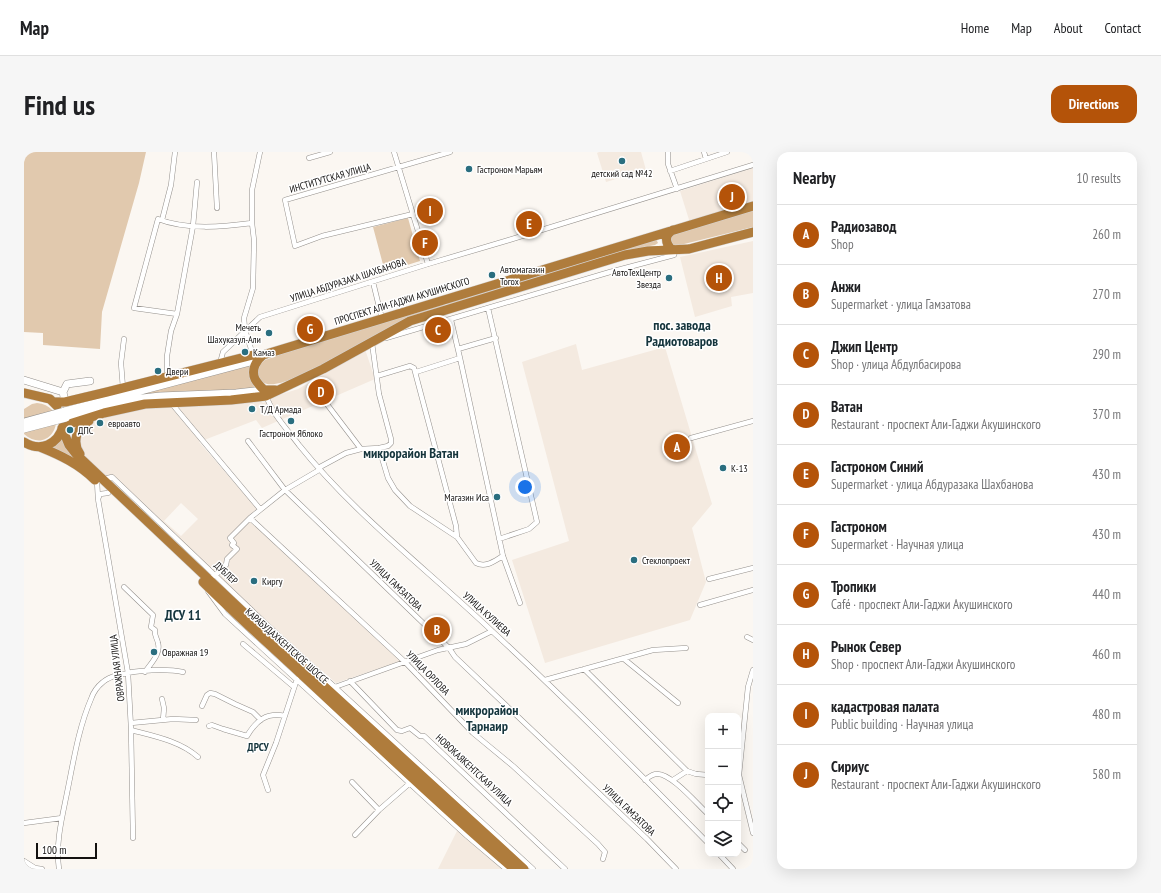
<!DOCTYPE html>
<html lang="en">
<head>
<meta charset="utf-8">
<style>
  body { margin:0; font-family:"PT Sans Narrow",sans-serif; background:#f6f6f6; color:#202124 }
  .controls { position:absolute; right:12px; bottom:12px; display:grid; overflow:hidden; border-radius:8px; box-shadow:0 4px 16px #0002 }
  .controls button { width:36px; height:36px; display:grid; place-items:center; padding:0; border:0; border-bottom:1px solid #e0e0e0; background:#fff; color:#202124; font:20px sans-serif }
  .scale { position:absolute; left:12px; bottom:10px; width:61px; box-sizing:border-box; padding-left:4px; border:2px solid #131110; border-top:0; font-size:11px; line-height:14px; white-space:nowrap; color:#131110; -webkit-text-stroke:3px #fff; paint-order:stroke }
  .you { position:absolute; left:501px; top:335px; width:14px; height:14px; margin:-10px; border:3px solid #fff; border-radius:50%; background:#1a73e8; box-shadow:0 0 0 6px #1a73e833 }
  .badge { display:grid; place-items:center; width:26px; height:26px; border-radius:50%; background:#b45309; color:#fff; font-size:13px; font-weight:700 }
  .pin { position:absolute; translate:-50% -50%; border:2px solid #fff; box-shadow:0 1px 4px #0006 }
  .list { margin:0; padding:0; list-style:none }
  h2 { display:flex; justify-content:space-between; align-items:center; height:52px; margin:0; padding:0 16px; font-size:17px }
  h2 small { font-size:13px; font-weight:400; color:#757577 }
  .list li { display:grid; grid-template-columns:26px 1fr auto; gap:12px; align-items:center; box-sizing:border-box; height:60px; padding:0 16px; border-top:1px solid #e0e0e0 }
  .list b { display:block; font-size:15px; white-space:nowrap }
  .list p { margin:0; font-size:13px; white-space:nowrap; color:#757577 }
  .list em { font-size:13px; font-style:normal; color:#757577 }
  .icon { flex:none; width:22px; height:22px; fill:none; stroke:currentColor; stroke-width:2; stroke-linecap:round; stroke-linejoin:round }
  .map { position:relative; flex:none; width:729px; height:717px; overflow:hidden; border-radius:12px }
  header { display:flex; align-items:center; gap:24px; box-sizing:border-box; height:56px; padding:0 20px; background:#fff; border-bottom:1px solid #e0e0e0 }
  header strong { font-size:19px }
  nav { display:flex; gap:22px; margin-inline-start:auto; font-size:14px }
  .intro { display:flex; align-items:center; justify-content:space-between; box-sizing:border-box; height:96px; padding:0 24px }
  h1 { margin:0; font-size:28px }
  .button { padding:10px 18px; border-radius:12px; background:#b45309; color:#fff; font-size:14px; font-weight:700 }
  main { display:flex; gap:24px; padding:0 24px }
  aside { flex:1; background:#fff; border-radius:12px; box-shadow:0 4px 16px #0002 }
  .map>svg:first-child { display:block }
  .built { fill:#f4eae0; fill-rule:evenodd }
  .green { fill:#e1c9ae }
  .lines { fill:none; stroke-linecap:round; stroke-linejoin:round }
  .street-casing { stroke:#94908c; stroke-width:5.5 }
  .secondary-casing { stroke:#94908c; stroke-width:8 }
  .highway-casing { stroke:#d5d4d4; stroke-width:10 }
  .street { stroke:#fff; stroke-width:4.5 }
  .secondary { stroke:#fff; stroke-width:7 }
  .highway { stroke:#af7c3c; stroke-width:9 }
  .secondary-bridge-casing { stroke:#94908c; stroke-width:8; stroke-linecap:butt }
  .secondary-bridge { stroke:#fff; stroke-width:7 }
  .poi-dot { fill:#2a6e7f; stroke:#fff; stroke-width:1.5 }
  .labels { text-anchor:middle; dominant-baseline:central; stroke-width:3; stroke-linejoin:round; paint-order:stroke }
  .poi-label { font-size:10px; fill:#131110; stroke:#fff; text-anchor:start }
  .street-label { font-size:10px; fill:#131110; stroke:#fff }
  .neighbourhood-label { font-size:11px; font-weight:bold; fill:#15353d; stroke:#fff }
  .district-label { font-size:14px; font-weight:bold; fill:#15353d; stroke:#fff }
</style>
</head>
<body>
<header>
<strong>Map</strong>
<nav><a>Home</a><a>Map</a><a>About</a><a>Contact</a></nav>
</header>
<div class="intro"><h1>Find us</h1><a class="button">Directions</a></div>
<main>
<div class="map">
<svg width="729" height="717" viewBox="0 0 729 717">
  <rect width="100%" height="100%" fill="#fbf7f2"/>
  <path class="built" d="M 575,0 L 617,0 L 622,18 L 582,30 L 573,1 Z
    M 729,16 L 729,50 L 666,71 L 656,39 Z
    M 729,89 L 729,141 L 707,145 L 708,154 L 671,165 L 656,105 Z
    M 423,172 L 424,177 L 402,184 L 400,180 Z
    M 552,192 L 558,218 L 641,195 L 688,352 L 668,376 L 682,430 L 666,468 L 521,511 L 488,408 L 545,389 L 498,210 Z
    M 341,197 L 351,227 L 238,276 L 232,268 L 175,290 L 233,357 L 226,364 L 377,509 L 312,531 L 168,408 L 62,305 L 56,293 L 56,285 L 63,273 L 72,267 L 114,255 L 235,248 L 239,251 L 247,248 L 249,245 L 274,237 L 299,223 ZM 157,351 L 174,367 L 157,384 L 140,369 Z
    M 436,673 L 483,717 L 414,717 Z"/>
  <path class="green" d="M 0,0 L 122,0 L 115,31 L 78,160 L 76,197 L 19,193 L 19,181 L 0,180 Z
    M 729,58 L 729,75 L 652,94 L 650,94 L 646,90 L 647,85 L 649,83 Z
    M 384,66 L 396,109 L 361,120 L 349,75 Z
    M 632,87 L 634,91 L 631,93 L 599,99 L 424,153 L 423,150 Z
    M 419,152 L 420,154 L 285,219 C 274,224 237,245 234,221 C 233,216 236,212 241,208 L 275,196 Z
    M 228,212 L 234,236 L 42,263 L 42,261 Z
    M 13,251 C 49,255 28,306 0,282 L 0,257 L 8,252 Z
    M 39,282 L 68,320 L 25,296 Z"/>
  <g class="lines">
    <defs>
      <path id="street" d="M 190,0 L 193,56
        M 370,0 L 404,112
        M 644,0 L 644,12 L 653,37
        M 680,0 L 682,7
        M 285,6 L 306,0
        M 646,19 L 703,0
        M 389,62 L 298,84 L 271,94 L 261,48 L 426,0
        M 138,68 L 147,33 L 151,0
        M 349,130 L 358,167
        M 464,156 L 513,370 L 505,377 L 475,387
        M 153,162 L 110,156 L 134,67 C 162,78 198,75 228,71
        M 427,168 L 436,206 L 479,404 L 496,451
        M 362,186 L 586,120 L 650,103 L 648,98
        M 348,191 L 355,242 L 367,287 L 367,291 L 364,294 L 355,296 L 364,326 L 371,338 L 386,354 L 433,385 L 452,411 C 462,416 470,409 479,404
        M 434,197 L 472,186
        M 229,203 L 221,178 L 220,166 L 229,136 L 230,88 L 228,71 L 228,38 L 236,0
        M 196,211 L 199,200 L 236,165 L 404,112 L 485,88 L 729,13
        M 392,220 L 436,206
        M 143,224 L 143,204 L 147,179 L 153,162 L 169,74 L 173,30
        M 353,224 L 386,214 L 390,216 L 432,374 L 433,385
        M 99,236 L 97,211 L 100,187
        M 242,243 C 248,262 263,277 275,293 C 332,364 404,418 469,480 C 543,548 614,620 684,691
        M 299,247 L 337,297
        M 148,252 L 236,357
        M 667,286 L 729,269
        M 224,289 L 261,338 L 425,496 L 431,505 L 623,687 L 652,717
        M 79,327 L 88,325 L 241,471 L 509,717
        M 73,329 L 74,347 L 76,342 L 84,341
        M 74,347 L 104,521 L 107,576 L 109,686
        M 226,366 L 381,510 L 449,581 L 489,614 L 574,692 L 581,700 L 579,707
        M 189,424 L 191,424 L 202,413 L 203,407 L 213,397 L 208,393 L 210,391 L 206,386 L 226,366 L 261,338 L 295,318 L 296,315 L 322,301 L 337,297 L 355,296
        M 685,427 L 729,416
        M 100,435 L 129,463 L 127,475 L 131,478 C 130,483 133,486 134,491 C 137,502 127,511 121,520
        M 184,439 L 201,462 L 443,684 L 482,717
        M 676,453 L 729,438
        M 723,485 L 729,488
        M 219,492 L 270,535
        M 600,507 L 654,551
        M 560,517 L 663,619 L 672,622 L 684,623
        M 729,518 L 724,535 L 715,623 L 729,681
        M 521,528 L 629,498 L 662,496
        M 326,529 L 373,578 L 378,579 L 386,576 L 396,584 L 400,584 L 541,717
        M 311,535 L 414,498 L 442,492 L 468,479
        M 138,547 L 140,556 L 139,568
        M 178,554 L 183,543 L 186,541 L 191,542 L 211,552 L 229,560 L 237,568
        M 107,571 L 149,567 L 172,568
        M 185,574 L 188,573 L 199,577 L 223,584 C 232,569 242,560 261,564
        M 107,578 C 130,584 156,589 174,605
        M 621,628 C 625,625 628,622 633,622 C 647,621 673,652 684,662
        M 649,628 L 663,619
        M 328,630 L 355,658
        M 244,638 L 239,623 L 252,591 L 273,527
        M 0,671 L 38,666
        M 331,683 L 355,658 L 386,631
        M 714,691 L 721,698
        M 695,702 L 709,717
        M 0,709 L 11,716 L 18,717
        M 35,717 C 31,690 39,662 44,636 C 50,606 55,575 67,547 C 69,541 74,534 79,530 C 93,518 141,516 159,520"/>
      <path id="secondary" d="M 0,228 L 39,240 L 41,250
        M 39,240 L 43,232 L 66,229
        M 41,259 L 233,208
        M 42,266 L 110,247 L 136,244 L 212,241 L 240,238"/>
      <path id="highway" d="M 648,98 C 641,91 640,83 649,78
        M 239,203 C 232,208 227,218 231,227 C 233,231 237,235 240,238 L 251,238
        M 0,241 L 26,247 L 33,254
        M 30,250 L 41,250 L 83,240 L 229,203 L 239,203 L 729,54
        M 39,274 L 80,261 L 121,252 L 207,248 L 242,244 L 299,217 L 386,169 L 601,103 L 624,99 L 665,97 L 729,80
        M 38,276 L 45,293 L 52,302 L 232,472 L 500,717
        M 0,290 C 16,300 34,293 39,274
        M 16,295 C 36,303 55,312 71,328
        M 56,302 C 48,291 52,275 65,269
        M 179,430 C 211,462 245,492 278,523 C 348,588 417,655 490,717"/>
    </defs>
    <use href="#street" class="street-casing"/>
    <use href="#secondary" class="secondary-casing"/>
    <use href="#highway" class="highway-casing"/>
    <use href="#street" class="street"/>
    <use href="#secondary" class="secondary"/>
    <use href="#highway" class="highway"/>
    <defs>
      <path id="secondary-bridge" d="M 0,270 L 41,259
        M 0,277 L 42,266"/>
    </defs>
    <use href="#secondary-bridge" class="secondary-bridge-casing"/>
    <use href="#secondary-bridge" class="secondary-bridge"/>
  </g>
  <g class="poi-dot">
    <circle cx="598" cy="9" r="4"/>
    <circle cx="445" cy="17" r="4"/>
    <circle cx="468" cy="123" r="4"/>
    <circle cx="645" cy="126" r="4"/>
    <circle cx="245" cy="181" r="4"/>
    <circle cx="221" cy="200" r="4"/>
    <circle cx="134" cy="219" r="4"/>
    <circle cx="228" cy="257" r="4"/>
    <circle cx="267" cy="269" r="4"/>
    <circle cx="76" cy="271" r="4"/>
    <circle cx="46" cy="278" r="4"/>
    <circle cx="699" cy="316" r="4"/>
    <circle cx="473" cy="345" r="4"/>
    <circle cx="610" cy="408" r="4"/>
    <circle cx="230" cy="429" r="4"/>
    <circle cx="130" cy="500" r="4"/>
  </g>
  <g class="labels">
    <g class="poi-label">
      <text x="453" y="17">Гастроном Марьям</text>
      <text x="598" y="21" text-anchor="middle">детский сад №42</text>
      <text x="476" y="117">Автомагазин<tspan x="476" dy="12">Тогох</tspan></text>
      <text x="637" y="120" text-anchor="end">АвтоТехЦентр<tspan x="637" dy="12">Звезда</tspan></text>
      <text x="237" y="175" text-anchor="end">Мечеть<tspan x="237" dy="12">Шахуказул-Али</tspan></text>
      <text x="229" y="200">Камаз</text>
      <text x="142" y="219">Двери</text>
      <text x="236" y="257">Т/Д Армада</text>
      <text x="84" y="271">евроавто</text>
      <text x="54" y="278">ДПС</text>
      <text x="267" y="281" text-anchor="middle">Гастроном Яблоко</text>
      <text x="707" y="316">К-13</text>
      <text x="465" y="345" text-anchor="end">Магазин Иса</text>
      <text x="618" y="408">Стеклопроект</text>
      <text x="238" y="429">Киргу</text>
      <text x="138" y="500">Овражная 19</text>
    </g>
    <g class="street-label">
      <text transform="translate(306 26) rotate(-16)">ИНСТИТУТСКАЯ УЛИЦА</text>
      <text transform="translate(324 128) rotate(-18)">УЛИЦА АБДУРАЗАКА ШАХБАНОВА</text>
      <text transform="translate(378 149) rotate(-17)">ПРОСПЕКТ АЛИ-ГАДЖИ АКУШИНСКОГО</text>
      <text transform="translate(202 421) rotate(43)">ДУБЛЕР</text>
      <text transform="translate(372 433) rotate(44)">УЛИЦА ГАМЗАТОВА</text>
      <text transform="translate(463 462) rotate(42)">УЛИЦА КУЛИЕВА</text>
      <text transform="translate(263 494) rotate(42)">КАРАБУДАХКЕНТСКОЕ ШОССЕ</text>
      <text transform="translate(93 516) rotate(-97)">ОВРАЖНАЯ УЛИЦА</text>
      <text transform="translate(404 521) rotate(46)">УЛИЦА ОРЛОВА</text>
      <text transform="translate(450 618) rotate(43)">НОВОКАЯКЕНТСКАЯ УЛИЦА</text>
      <text transform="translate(605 658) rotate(44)">УЛИЦА ГАМЗАТОВА</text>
    </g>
    <g class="neighbourhood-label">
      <text x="234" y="595">ДРСУ</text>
    </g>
    <g class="district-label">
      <text x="658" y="173">пос. завода<tspan x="658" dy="16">Радиотоваров</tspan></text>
      <text x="387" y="301">микрорайон Ватан</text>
      <text x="159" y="463">ДСУ 11</text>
      <text x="463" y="558">микрорайон<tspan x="463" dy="16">Тарнаир</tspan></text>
    </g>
  </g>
</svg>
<div class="controls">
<button>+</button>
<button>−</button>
<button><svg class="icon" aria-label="locate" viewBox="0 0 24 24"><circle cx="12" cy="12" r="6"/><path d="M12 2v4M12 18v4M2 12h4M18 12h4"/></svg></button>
<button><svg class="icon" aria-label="layers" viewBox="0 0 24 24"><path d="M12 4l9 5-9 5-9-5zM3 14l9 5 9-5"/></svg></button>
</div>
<div class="scale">100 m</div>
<div class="you"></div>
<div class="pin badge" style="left:653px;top:295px">A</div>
<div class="pin badge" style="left:413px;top:478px">B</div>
<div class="pin badge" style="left:414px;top:178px">C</div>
<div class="pin badge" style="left:297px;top:240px">D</div>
<div class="pin badge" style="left:505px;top:72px">E</div>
<div class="pin badge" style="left:401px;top:91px">F</div>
<div class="pin badge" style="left:286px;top:177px">G</div>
<div class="pin badge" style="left:695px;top:126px">H</div>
<div class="pin badge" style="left:406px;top:59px">I</div>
<div class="pin badge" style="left:708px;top:45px">J</div>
</div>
<aside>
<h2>Nearby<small>10 results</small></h2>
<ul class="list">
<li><span class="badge">A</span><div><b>Радиозавод</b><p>Shop</p></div><em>260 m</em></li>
<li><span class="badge">B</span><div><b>Анжи</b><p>Supermarket · улица Гамзатова</p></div><em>270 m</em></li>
<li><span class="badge">C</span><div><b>Джип Центр</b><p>Shop · улица Абдулбасирова</p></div><em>290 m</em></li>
<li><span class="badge">D</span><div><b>Ватан</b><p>Restaurant · проспект Али-Гаджи Акушинского</p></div><em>370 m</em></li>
<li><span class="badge">E</span><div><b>Гастроном Синий</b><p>Supermarket · улица Абдуразака Шахбанова</p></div><em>430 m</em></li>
<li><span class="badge">F</span><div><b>Гастроном</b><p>Supermarket · Научная улица</p></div><em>430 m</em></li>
<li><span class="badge">G</span><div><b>Тропики</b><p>Café · проспект Али-Гаджи Акушинского</p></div><em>440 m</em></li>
<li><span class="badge">H</span><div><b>Рынок Север</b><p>Shop · проспект Али-Гаджи Акушинского</p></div><em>460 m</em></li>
<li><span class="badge">I</span><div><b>кадастровая палата</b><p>Public building · Научная улица</p></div><em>480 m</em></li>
<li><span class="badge">J</span><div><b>Сириус</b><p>Restaurant · проспект Али-Гаджи Акушинского</p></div><em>580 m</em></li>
</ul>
</aside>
</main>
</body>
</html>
